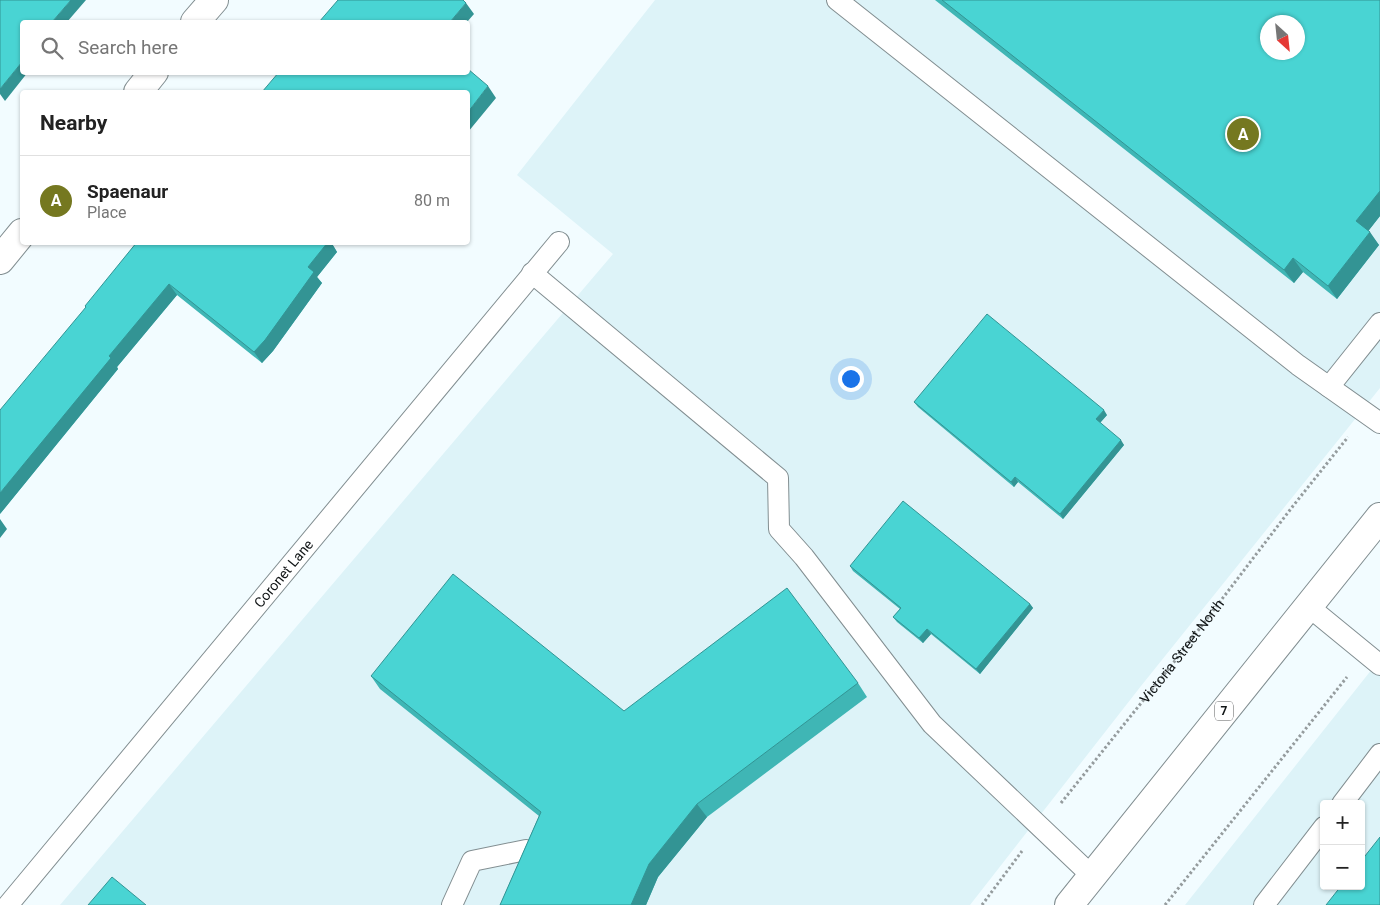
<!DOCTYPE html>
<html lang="en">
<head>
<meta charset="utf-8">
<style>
  body { margin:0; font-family:Roboto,sans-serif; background:#f6f6f6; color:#222 }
  .controls { position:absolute; right:15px; bottom:15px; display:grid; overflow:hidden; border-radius:5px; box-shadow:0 1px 4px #0004 }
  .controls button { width:45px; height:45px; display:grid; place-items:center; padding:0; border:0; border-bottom:1px solid #e0e0e0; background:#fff; color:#222; font:25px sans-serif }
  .compass { position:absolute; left:1260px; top:15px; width:45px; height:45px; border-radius:50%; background:#fff; box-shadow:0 1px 4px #0004; rotate:153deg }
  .you { position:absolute; left:850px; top:378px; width:18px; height:18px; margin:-12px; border:4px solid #fff; border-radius:50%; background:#1a73e8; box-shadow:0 0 0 8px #1a73e833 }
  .badge { display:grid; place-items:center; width:32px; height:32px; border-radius:50%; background:#757820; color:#fff; font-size:16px; font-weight:700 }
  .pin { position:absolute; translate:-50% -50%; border:2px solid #fff; box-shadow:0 1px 5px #0006 }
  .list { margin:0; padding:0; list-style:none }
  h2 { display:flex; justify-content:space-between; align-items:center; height:65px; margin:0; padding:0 20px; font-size:21px }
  h2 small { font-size:16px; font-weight:400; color:#767676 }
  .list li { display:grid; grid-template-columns:32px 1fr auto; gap:15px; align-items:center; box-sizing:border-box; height:90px; padding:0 20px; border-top:1px solid #e0e0e0 }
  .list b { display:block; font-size:19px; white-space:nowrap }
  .list p { margin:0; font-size:16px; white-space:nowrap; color:#767676 }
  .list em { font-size:16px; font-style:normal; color:#767676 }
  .icon { flex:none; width:28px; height:28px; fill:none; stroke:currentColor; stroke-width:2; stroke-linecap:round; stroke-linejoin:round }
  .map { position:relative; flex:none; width:1380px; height:905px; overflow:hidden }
  .search { position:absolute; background:#fff; box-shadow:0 1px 4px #0004; left:20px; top:20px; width:450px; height:55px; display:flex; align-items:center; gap:12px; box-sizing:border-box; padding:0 18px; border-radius:5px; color:#767676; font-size:19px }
  .panel { position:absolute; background:#fff; box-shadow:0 1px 4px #0004; left:20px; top:90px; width:450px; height:155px; border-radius:5px }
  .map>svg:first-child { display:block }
  .built { fill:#ddf3f8; fill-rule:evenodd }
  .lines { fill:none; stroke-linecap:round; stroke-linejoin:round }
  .lane-casing { stroke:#828e91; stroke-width:22 }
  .street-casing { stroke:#828e91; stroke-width:30 }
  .primary-casing { stroke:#828e91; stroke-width:30 }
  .path { stroke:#959c9e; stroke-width:3; stroke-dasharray:2.5 2.5; stroke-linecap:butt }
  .lane { stroke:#fff; stroke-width:20 }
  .street { stroke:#fff; stroke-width:28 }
  .primary { stroke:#fff; stroke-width:28 }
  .wall { fill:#3fb6b5 }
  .shaded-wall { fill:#339494 }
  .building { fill:#49d4d3; stroke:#339494; fill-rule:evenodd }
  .labels { text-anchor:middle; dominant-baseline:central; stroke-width:4; stroke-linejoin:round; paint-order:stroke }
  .shield { fill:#fff; stroke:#585a5b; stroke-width:1 }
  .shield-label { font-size:12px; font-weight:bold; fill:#101415 }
  .street-label { font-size:14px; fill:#101415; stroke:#fff }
</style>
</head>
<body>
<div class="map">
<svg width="1380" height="905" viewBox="0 0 1380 905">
  <rect width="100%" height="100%" fill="#f2fcff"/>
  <path class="built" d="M 655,0 L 1380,0 L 1380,388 L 1141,686 L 970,905 L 60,905 L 613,254 L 517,175 ZM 1268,22 L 1298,22 L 1298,52 L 1268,52 Z
    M 1380,659 L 1380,905 L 1185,905 ZM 1324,804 L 1361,804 L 1361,886 L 1324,886 Z"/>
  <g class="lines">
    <defs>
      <g id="lane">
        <path d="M 837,0 L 1298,365 L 1380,423"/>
        <path d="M 532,273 L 778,478 L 779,529 L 804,557 L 932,724 L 1092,876"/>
        <path d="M 1329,387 L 1380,323"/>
        <path d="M 1308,606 L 1380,665"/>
        <path d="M 1342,804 L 1380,754"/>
        <path id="s2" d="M 8,905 L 559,242"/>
        <path d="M 452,905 L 472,861 L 526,850"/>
        <path d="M 1264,905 L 1324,827"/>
      </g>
      <path id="street" d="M 195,22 L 214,0
        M 138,92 L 154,72
        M 0,260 L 22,233"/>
      <path id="primary" d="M 1069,905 L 1380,517"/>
    </defs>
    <use href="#lane" class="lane-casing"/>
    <use href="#street" class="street-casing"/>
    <use href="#primary" class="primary-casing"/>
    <g class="path">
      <path id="s1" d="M 1061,803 L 1174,662 L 1293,506 L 1348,437"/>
      <path d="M 982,905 L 1022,851"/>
      <path d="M 1165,905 L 1347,677"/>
    </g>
    <use href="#lane" class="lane"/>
    <use href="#street" class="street"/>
    <use href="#primary" class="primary"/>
  </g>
  <path class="wall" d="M 935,0 L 1380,0 L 1380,216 L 1368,231 L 1379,245 L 1337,299 L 1303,272 L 1294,283 Z
    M 137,242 L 331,242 L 337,252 L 317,277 L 322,283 L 273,351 L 262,363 L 177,295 L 117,367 L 118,369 L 0,514 L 86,307 Z
    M 914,402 L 1107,415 L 1100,423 L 1124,445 L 1063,519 L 1018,482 L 1014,487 L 918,407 Z
    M 850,566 L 1030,604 L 1033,608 L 980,674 L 931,634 L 923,643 L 897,622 L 893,617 L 900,609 L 853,571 Z
    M 371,676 L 624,711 L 858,683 L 867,697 L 707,817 L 658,877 L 646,905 L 500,905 L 539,816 L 380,689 Z"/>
  <path class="shaded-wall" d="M 71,0 L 86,0 L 67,22 L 52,22 Z
    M 466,3 L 474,14 L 467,22 L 450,22 Z
    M 22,62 L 22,72 L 28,72 L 5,101 L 0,94 L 0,89 Z
    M 488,86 L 496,98 L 468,132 L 468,112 Z
    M 1380,191 L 1380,216 L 1366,234 L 1356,221 Z
    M 1370,232 L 1379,245 L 1337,299 L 1328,286 Z
    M 328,242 L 331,242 L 337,252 L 317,277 L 322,283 L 273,351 L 262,363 L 254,352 L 308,267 Z
    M 1293,258 L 1303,272 L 1294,283 L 1284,270 Z
    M 169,284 L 177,295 L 117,367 L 118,369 L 0,514 L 0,493 L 109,356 Z
    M 1104,410 L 1107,415 L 1099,424 L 1096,419 Z
    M 1121,440 L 1124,445 L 1063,519 L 1060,514 Z
    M 1015,477 L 1018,482 L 1014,487 L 1011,482 Z
    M 0,519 L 7,529 L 0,538 Z
    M 1030,604 L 1033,608 L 980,674 L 976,669 Z
    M 927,629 L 931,634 L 923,643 L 919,638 Z
    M 697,804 L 707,817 L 658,877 L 646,905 L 631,905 L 649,864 Z"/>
  <path class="building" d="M 0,0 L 71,0 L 52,22 L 22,22 L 22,62 L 0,89 Z
    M 338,0 L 463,0 L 466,3 L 450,22 L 319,22 Z
    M 942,0 L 1380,0 L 1380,191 L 1356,221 L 1370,232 L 1328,286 L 1293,258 L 1284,270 ZM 1268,22 L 1298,22 L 1298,52 L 1268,52 Z
    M 468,69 L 488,86 L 468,112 L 468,92 L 262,92 L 279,72 L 468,72 Z
    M 137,242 L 328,242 L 308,267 L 314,272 L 265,340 L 254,352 L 169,284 L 109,356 L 111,358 L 0,493 L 0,410 L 86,307 L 85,306 Z
    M 987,314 L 1104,410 L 1096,419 L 1121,440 L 1060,514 L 1015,477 L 1011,482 L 914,402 Z
    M 903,501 L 1030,604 L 976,669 L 927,629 L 919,638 L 893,617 L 901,608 L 850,566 Z
    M 453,574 L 624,711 L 787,588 L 858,683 L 697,804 L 649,864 L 631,905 L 500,905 L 541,812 L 371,676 Z
    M 1380,837 L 1380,905 L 1326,905 L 1341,886 L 1361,886 L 1361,861 Z
    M 112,877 L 146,905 L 88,905 Z"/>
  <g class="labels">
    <rect class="shield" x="1215" y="701.5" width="18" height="19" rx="4"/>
    <g class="shield-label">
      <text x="1224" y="711">7</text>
    </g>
    <g class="street-label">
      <text stroke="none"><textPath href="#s2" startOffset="431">Coronet Lane</textPath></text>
      <text stroke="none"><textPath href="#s1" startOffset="194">Victoria Street North</textPath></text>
    </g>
  </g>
</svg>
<div class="controls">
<button>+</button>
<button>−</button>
</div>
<svg class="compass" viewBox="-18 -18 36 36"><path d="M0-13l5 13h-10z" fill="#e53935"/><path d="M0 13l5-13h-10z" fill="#767676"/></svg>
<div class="you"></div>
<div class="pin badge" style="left:1243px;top:134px">A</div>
<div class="search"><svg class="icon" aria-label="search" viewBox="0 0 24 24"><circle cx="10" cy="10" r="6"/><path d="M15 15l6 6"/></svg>Search here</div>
<section class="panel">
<h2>Nearby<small></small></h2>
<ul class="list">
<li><span class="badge">A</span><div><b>Spaenaur</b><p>Place</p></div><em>80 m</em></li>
</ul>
</section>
</div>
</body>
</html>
